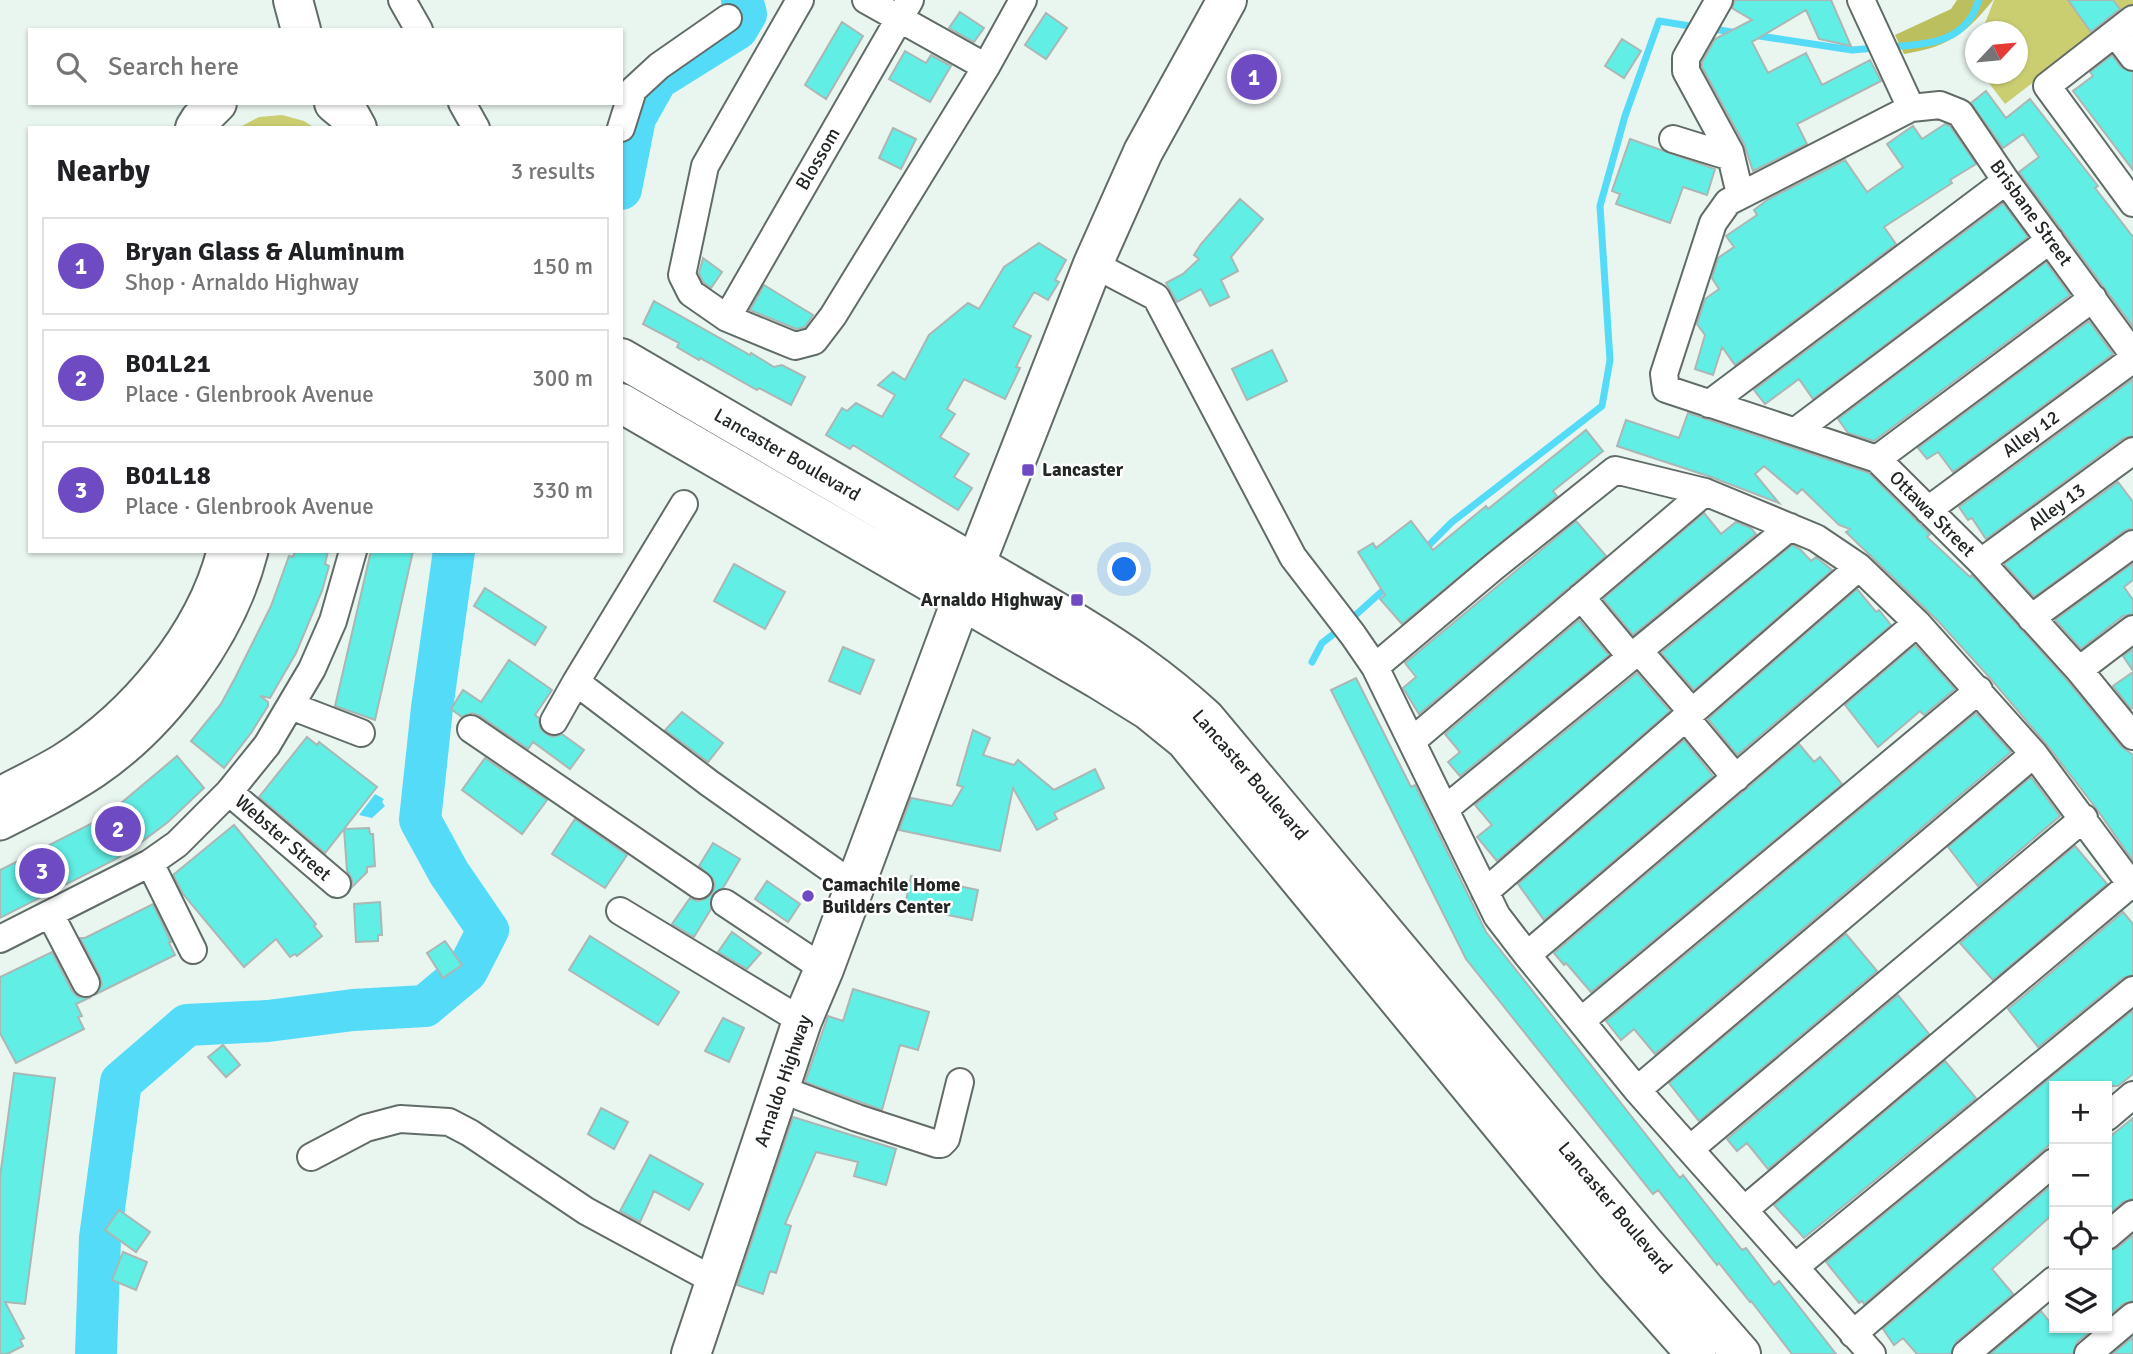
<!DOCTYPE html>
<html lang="en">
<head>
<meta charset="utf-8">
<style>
  body { margin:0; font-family:Signika,sans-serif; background:#f6f6f6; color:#202124 }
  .controls { position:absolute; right:21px; bottom:21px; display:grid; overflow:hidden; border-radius:0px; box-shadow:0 2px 5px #0004 }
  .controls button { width:63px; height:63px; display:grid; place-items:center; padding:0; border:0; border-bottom:2px solid #e0e0e0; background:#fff; color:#202124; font:35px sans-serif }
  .compass { position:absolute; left:1965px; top:21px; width:63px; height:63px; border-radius:50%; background:#fff; box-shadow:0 2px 5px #0004; rotate:64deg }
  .you { position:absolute; left:1125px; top:570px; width:24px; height:24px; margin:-18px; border:5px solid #fff; border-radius:50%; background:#1a73e8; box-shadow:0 0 0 10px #1a73e833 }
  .badge { display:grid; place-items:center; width:46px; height:46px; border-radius:50%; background:#6e4ac3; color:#fff; font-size:23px; font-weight:700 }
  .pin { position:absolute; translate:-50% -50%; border:4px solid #fff; box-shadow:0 2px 7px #0006 }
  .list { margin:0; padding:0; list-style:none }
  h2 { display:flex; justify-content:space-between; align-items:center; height:91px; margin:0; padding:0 28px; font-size:30px }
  h2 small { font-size:23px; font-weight:400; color:#757577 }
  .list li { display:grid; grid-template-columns:46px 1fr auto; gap:21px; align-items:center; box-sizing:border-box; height:98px; margin:0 14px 14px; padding:0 14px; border:2px solid #e0e0e0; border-radius:0px }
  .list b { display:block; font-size:26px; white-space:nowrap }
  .list p { margin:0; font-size:23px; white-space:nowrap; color:#757577 }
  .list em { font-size:23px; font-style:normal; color:#757577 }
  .icon { flex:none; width:38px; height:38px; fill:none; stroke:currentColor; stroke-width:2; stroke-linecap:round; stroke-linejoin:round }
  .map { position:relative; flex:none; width:2133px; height:1354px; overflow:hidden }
  .search { position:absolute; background:#fff; box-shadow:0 2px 5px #0004; left:28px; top:28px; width:595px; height:77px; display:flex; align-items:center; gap:18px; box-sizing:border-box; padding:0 24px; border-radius:0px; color:#757577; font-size:26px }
  .panel { position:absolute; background:#fff; box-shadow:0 2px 5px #0004; left:28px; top:126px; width:595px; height:427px; border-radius:0px }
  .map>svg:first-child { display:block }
  .green { fill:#cace70 }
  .forest { fill:#bcbf5d }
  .water { fill:#54dbf8 }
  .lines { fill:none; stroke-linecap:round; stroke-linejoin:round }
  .stream { stroke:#54dbf8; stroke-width:7 }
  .river { stroke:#54dbf8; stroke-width:42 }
  .building { fill:#61eee4; stroke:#aab7b5; stroke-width:2 }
  .minor-casing { stroke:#626c67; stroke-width:30 }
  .tertiary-casing { stroke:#626c67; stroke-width:37 }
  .secondary-casing { stroke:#626c67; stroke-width:42 }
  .minor { stroke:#fff; stroke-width:26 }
  .tertiary { stroke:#fff; stroke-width:33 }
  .secondary { stroke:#fff; stroke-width:38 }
  .poi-dot { fill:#6e4ac3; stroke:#fff; stroke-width:2.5 }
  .labels { text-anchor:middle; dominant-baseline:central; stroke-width:5; stroke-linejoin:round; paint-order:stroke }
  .street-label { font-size:19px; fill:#222624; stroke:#fff }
  .poi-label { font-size:19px; font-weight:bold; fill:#222624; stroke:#fff; text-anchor:start }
</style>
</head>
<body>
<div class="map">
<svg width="2133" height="1354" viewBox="0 0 2133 1354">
  <rect width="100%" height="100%" fill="#e9f5ef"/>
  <path class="green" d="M 1994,0 L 2133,0 L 2133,6 L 2005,104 L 1982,74 L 2018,74 L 2018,32 L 1982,31 Z
    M 282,115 L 304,121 L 315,128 L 238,128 L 259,117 Z"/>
  <path class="forest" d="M 1957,0 L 1993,0 C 1966,34 1948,47 1904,54 L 1895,35 L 1951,9 Z"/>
  <path class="water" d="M 375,794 L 384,799 L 382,802 L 385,806 L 372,818 L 359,815 Z"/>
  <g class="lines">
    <path class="stream" d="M 1708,28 L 1737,33
      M 1753,35 L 1852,50 L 1876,48
      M 1888,47 C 1916,45 1951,45 1969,20 C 1974,15 1976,6 1979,0
      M 1423,551 L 1452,522 L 1602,406 L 1610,360 L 1600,206 L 1625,116 L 1659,21 L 1696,27
      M 1349,621 L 1390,584
      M 1312,662 L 1322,643 L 1340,629"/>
    <path class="river" d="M 621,189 L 635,118 L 657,79 L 737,29 L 746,14 L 742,0
      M 96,1354 L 100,1238 L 121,1082 L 187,1025 L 268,1021 L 353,1010 L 425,1006 L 467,971 L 488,930 L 449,873 L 420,820 L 432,708 L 454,551"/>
  </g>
  <path class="building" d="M 1735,0 L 1831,0 L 1851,46 L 1819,39 L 1806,10 L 1752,42 L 1768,73 L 1806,53 L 1822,85 L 1870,60 L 1881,81 L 1797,124 L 1807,144 L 1753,171 L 1744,144 L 1702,67 L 1702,62 L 1715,39 L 1752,20 L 1732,8 Z
    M 2068,0 L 2113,0 L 2120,9 L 2091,32 Z
    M 960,12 L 984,28 L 974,42 L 949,28 Z
    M 1046,13 L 1067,28 L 1046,59 L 1025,45 Z
    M 842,22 L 863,36 L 826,99 L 805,85 Z
    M 1622,39 L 1641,51 L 1624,78 L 1605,66 Z
    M 905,51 L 926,63 L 931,55 L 951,66 L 930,102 L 889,79 Z
    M 2112,55 L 2121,67 L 2133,72 L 2133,170 L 2073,91 L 2093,76 L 2090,72 Z
    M 1986,91 L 2006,118 L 2030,99 L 2098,186 L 2095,188 L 2133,237 L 2133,327 L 2019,172 L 2039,157 L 2023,134 L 2003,148 L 1971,103 Z
    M 1945,124 L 1950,126 L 1976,164 L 1950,180 L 1952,183 L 1884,227 L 1896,244 L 1735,365 L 1722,347 L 1713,375 L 1695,369 L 1705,335 L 1697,324 L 1705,299 L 1719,289 L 1712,278 L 1718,258 L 1734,247 L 1726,236 L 1757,215 L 1754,210 L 1767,200 L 1845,160 L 1867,192 L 1903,167 L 1887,144 L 1913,126 L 1922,139 Z
    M 893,128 L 916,139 L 901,169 L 879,158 Z
    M 1630,139 L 1715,169 L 1707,195 L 1683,187 L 1670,223 L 1616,204 L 1620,194 L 1612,191 Z
    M 1240,199 L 1263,219 L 1231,257 L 1238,271 L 1221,280 L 1229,297 L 1210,306 L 1201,289 L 1177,302 L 1166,283 L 1183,274 L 1199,259 L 1194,255 L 1201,244 Z
    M 2003,203 L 2028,237 L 1813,399 L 1799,379 L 1765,404 L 1754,390 Z
    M 1039,243 L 1066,260 L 1055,280 L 1059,282 L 1048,300 L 1034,292 L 1013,327 L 1031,336 L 1016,367 L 1020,368 L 1005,399 L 964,379 L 947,409 L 955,414 L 940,437 L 969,454 L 954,477 L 972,488 L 958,510 L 853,445 L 850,449 L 826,435 L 842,408 L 847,411 L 856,403 L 882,417 L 895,395 L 878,385 L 893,372 L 905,380 L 929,335 L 968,303 L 979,309 L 1004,267 Z
    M 703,258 L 722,272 L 711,288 L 703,282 L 699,273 Z
    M 2046,262 L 2070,295 L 1874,441 L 1848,433 L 1838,419 Z
    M 764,285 L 813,315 L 805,327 L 796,329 L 750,310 Z
    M 654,301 L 750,355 L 751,353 L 774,367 L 782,365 L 805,377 L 791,405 L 759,388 L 757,390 L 700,358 L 699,360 L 677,347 L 679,343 L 643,324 Z
    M 2089,321 L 2113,354 L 1953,472 L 1938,452 L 1927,459 L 1918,448 Z
    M 1272,350 L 1287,381 L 1247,400 L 1232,369 Z
    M 2133,379 L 2133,436 L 2124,438 L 1986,539 L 1972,518 L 1968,520 L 1959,507 Z
    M 1688,413 L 1869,473 L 1930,534 L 1927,537 L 1970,577 L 1972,575 L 2067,680 L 2121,746 L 2133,755 L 2133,861 L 2096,808 L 2047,745 L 1991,679 L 1939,622 L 1846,532 L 1850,529 L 1839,525 L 1802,489 L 1797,494 L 1764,466 L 1755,474 L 1779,503 L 1711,477 L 1617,446 L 1626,420 L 1679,438 Z
    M 1586,430 L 1603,451 L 1553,491 L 1557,496 L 1402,624 L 1380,599 L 1385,595 L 1358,552 L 1373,543 L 1376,548 L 1411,521 L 1433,550 L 1486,506 L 1488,509 Z
    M 2118,482 L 2133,502 L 2133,528 L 2124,531 L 2034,597 L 2004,564 Z
    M 1704,513 L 1721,534 L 1736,522 L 1751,528 L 1756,534 L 1633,635 L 1603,599 Z
    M 1576,521 L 1606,556 L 1419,714 L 1403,688 L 1416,677 L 1405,663 Z
    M 1792,545 L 1800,549 L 1811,561 L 1816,557 L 1832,570 L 1694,690 L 1661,653 Z
    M 295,551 L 328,551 L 325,564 L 329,566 L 322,591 L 296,653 L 270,698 L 260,696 L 268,702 L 268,706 L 251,733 L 224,768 L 191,741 L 221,704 L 235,678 L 271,606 L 289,556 L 293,557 Z
    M 371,551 L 413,551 L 375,720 L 335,706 Z
    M 2133,563 L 2133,580 L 2124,587 L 2133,600 L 2133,614 L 2123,616 L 2081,649 L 2055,620 Z
    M 734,564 L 785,592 L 765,629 L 714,601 Z
    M 485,588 L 546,627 L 535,645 L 474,606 Z
    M 1857,589 L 1876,612 L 1879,610 L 1891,625 L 1737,755 L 1708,719 Z
    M 1579,620 L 1609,655 L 1460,776 L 1448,762 L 1460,752 L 1445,734 Z
    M 1915,645 L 1955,689 L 1924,715 L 1920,711 L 1878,747 L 1845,705 Z
    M 843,647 L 874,660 L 860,694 L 829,681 Z
    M 2133,649 L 2133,671 L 2123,656 Z
    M 509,660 L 552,690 L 535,715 L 539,718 L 540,728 L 546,734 L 553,737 L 562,734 L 584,750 L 570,769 L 533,742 L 528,749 L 480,716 L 472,713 L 462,717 L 451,709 L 463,690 L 481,702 Z
    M 2133,672 L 2133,708 L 2131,709 L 2113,686 Z
    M 1637,673 L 1670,711 L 1497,861 L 1477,837 L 1492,825 L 1475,805 Z
    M 1356,678 L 1411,787 L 1415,785 L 1486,932 L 1680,1178 L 1683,1175 L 1742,1250 L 1746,1248 L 1774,1285 L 1779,1281 L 1836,1354 L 1792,1354 L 1751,1301 L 1750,1302 L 1719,1263 L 1717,1265 L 1658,1190 L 1653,1194 L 1466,959 L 1331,690 Z
    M 682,712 L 723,743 L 708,762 L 665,730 Z
    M 1976,713 L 2011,752 L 1655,1054 L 1634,1029 L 1621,1040 L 1606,1021 Z
    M 973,730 L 990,738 L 983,755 L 1014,765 L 1018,760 L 1054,790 L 1095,769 L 1104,788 L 1054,813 L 1057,819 L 1037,830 L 1013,788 L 1000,851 L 899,830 L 911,798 L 952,806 L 963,787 L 957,785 Z
    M 307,737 L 317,745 L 319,742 L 377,787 L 344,829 L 369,828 L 370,834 L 373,834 L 375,866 L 367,867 L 367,872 L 352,887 L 352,879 L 347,871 L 344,829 L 325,853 L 259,797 Z
    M 1684,740 L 1713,776 L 1544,920 L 1518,884 Z
    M 1799,744 L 1814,762 L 1820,757 L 1842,784 L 1591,992 L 1566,963 L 1564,965 L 1554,953 Z
    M 177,756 L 204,788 L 168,822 L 140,843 L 113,810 Z
    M 485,758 L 547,800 L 522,834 L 462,790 Z
    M 2031,777 L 2060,816 L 1978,886 L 1948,847 Z
    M 110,814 L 128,850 L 118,858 L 0,918 L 0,870 Z
    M 575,819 L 627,855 L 605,888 L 552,854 Z
    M 234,825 L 316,924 L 314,926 L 322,936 L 297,956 L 295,954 L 290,957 L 276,939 L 244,967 L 183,894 L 173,875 Z
    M 713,843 L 740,859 L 723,888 L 712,895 L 711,909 L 694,937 L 672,924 L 690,898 L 697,901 L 705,899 L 712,893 L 715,886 L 713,879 L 699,866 Z
    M 2075,846 L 2107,884 L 1993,980 L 1960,943 Z
    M 911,876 L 978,890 L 972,920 L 905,906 Z
    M 767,881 L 800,904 L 788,922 L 755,899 Z
    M 380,902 L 382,935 L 378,935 L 378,941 L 356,942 L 354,904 Z
    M 153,904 L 171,942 L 169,943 L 175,955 L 96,994 L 102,984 L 100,976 L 80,938 L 85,938 Z
    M 2123,912 L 2133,924 L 2133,975 L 2123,978 L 2038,1047 L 2008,1009 Z
    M 732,932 L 761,953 L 747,969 L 718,952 Z
    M 1846,934 L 1877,971 L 1699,1121 L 1669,1083 Z
    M 590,936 L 679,992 L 658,1025 L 569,970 Z
    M 445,941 L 462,965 L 443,978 L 427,953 Z
    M 52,952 L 72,991 L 78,997 L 89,998 L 76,1004 L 82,1016 L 78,1017 L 84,1029 L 16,1063 L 0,1033 L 0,977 Z
    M 853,989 L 929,1012 L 918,1050 L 900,1045 L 882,1110 L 805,1082 L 828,1016 L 843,1021 Z
    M 1898,995 L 1929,1034 L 1768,1169 L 1747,1143 L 1737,1151 L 1727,1139 Z
    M 2133,1010 L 2133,1074 L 2118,1086 L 2054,1086 L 2054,1141 L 1864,1304 L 1862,1301 L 1859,1303 L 1826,1262 Z
    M 723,1018 L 744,1028 L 729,1062 L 705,1051 Z
    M 223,1045 L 240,1065 L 226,1077 L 208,1057 Z
    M 1945,1061 L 1976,1098 L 1804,1238 L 1774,1205 Z
    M 14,1073 L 55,1078 L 25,1304 L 5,1302 L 24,1338 L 20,1340 L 23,1346 L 7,1354 L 0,1354 L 0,1177 Z
    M 601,1108 L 628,1122 L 614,1149 L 588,1134 Z
    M 793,1117 L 896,1149 L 886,1185 L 854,1176 L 858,1162 L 816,1152 L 785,1224 L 791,1226 L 776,1273 L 770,1271 L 763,1294 L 737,1285 Z
    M 2133,1118 L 2133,1199 L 2123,1202 L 2107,1216 L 2107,1139 Z
    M 650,1155 L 703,1184 L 689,1210 L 654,1191 L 640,1222 L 620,1211 Z
    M 2054,1183 L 2054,1213 L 1992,1269 L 2013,1294 L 1956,1342 L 1951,1354 L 1917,1354 L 1903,1338 L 1894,1345 L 1883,1329 Z
    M 119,1210 L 150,1232 L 136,1252 L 105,1230 Z
    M 2133,1235 L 2133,1301 L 2123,1304 L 2107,1318 L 2107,1251 L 2117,1248 Z
    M 123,1252 L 147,1262 L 136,1290 L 112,1280 Z
    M 2041,1311 L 2057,1331 L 2061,1328 L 2095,1328 L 2077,1342 L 2073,1354 L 1990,1354 Z
    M 2133,1337 L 2133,1354 L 2112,1354 Z"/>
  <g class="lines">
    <defs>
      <path id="minor" d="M 402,0 L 419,30
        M 800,0 L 705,166 L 682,275 L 691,293 L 727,318 L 795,346 L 814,341 L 833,316 L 986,67 L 1023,0
        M 866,0 L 986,67
        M 1719,0 L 1686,58 L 1686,71 L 1730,152 L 1740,194
        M 1861,0 L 1911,108
        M 2133,19 L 2047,86 L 2133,203
        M 2115,33 L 2133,57
        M 462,103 L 476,128
        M 621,128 L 633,90 L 659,66 L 728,18
        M 1673,139 L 1731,157
        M 1093,264 L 1156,297 L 1293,557 L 1353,635 L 1375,667 L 1497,916 L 1527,955 L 1637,1090 L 1872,1354
        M 727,318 L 910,0
        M 2133,354 L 2006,181 L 1960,113 L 1940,105 L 1911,108 L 1728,202 L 1713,223 L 1664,374 L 1666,389 L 1877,459 L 1981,562 L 2079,670 L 2133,736
        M 1709,404 L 2006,181
        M 1796,431 L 2050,240
        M 1877,459 L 2093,298
        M 684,504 L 576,682 L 709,783 L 855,886
        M 1928,510 L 2133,359
        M 1981,562 L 2133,451
        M 1581,597 L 1631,657
        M 2031,618 L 2133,544
        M 1639,651 L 1692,712
        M 1375,667 L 1495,566 L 1615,470 L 1705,492 L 1816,538 L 1859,567 L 1917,623 L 2034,754 L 2133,887
        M 2079,670 L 2133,629
        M 291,706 L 361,733
        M 1686,718 L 1736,778
        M 554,721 L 576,682
        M 471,729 L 699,885
        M 1412,741 L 1705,492
        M 229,792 L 337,884
        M 1445,809 L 1790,527
        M 150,863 L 193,950
        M 1485,892 L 1859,567
        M 725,903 L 824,969
        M 620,911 L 802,1021
        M 50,914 L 86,983
        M 0,939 L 150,863 L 177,844 L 229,792 L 267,745 L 312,669 L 333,621 L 353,551
        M 1527,955 L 1917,623
        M 1581,1021 L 1979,690
        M 780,1089 L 857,1118 L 937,1144 L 941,1144 L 946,1139 L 960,1082
        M 1637,1090 L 2034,754
        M 2107,1117 L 2133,1095
        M 1690,1149 L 2084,818
        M 311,1157 L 366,1128 L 400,1119 L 449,1122 L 470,1133 L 586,1211 L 715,1281
        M 1744,1210 L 2131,884
        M 2107,1236 L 2133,1214
        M 1795,1267 L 2133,990
        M 1853,1334 L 2054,1162
        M 1966,1354 L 2054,1280
        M 2088,1354 L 2133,1316"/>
      <path id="tertiary" d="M 0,794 C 21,783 42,773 62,761 C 134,716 203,634 224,551
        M 0,823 C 32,807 64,791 94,771 C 165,723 230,634 251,551"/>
      <path id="secondary" d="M 293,0 L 301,30
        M 334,103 L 351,117 L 357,128
        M 195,128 L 200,120 L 217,103
        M 621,358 L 1069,619 C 1120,650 1160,677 1205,718 L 1644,1243 L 1741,1354
        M 621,403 L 1098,679 L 1148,710 L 1185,740 L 1616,1264 L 1696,1354
        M 691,1354 L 802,1021 L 824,969 L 961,601 L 1093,264 L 1143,152 L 1227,0"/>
    </defs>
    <use href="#minor" class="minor-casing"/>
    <use href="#tertiary" class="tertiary-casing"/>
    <use href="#secondary" class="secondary-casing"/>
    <use href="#minor" class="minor"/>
    <use href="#tertiary" class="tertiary"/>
    <use href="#secondary" class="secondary"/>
  </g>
  <g class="poi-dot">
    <rect x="1021" y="463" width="14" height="14" rx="3.5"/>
    <rect x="1070" y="593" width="14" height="14" rx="3.5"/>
    <circle cx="808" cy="896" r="7"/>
  </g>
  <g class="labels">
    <g class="street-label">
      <text transform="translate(818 159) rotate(-60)">Blossom</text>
      <text transform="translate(2031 213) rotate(54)">Brisbane Street</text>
      <text transform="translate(2031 434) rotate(-36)">Alley 12</text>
      <text transform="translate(787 455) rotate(30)">Lancaster Boulevard</text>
      <text transform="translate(2057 507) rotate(-36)">Alley 13</text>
      <text transform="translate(1932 514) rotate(45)">Ottawa Street</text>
      <text transform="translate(1250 775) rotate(49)">Lancaster Boulevard</text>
      <text transform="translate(283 838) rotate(41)">Webster Street</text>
      <text transform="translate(783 1081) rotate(-71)">Arnaldo Highway</text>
      <text transform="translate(1615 1208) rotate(50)">Lancaster Boulevard</text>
    </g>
    <g class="poi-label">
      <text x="1042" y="470">Lancaster</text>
      <text x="1063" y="600" text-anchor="end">Arnaldo Highway</text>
      <text x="822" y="885">Camachile Home<tspan x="822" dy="22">Builders Center</tspan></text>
    </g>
  </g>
</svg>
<div class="controls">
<button>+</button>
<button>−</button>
<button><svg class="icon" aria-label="locate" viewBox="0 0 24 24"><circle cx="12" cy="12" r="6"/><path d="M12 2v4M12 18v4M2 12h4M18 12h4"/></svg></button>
<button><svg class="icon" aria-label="layers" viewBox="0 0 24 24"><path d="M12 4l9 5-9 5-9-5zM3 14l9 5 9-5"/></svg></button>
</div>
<svg class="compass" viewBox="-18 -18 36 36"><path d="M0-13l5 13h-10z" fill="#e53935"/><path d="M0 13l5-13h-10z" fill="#757577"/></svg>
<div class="you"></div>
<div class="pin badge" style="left:1254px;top:77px">1</div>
<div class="pin badge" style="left:118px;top:829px">2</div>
<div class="pin badge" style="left:42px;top:871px">3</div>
<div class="search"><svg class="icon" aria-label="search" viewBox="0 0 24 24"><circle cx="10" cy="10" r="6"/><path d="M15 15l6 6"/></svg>Search here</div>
<section class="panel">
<h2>Nearby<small>3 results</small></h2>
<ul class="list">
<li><span class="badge">1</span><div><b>Bryan Glass &amp; Aluminum</b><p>Shop · Arnaldo Highway</p></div><em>150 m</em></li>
<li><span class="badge">2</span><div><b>B01L21</b><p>Place · Glenbrook Avenue</p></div><em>300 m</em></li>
<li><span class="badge">3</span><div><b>B01L18</b><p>Place · Glenbrook Avenue</p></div><em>330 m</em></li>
</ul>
</section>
</div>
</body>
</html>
